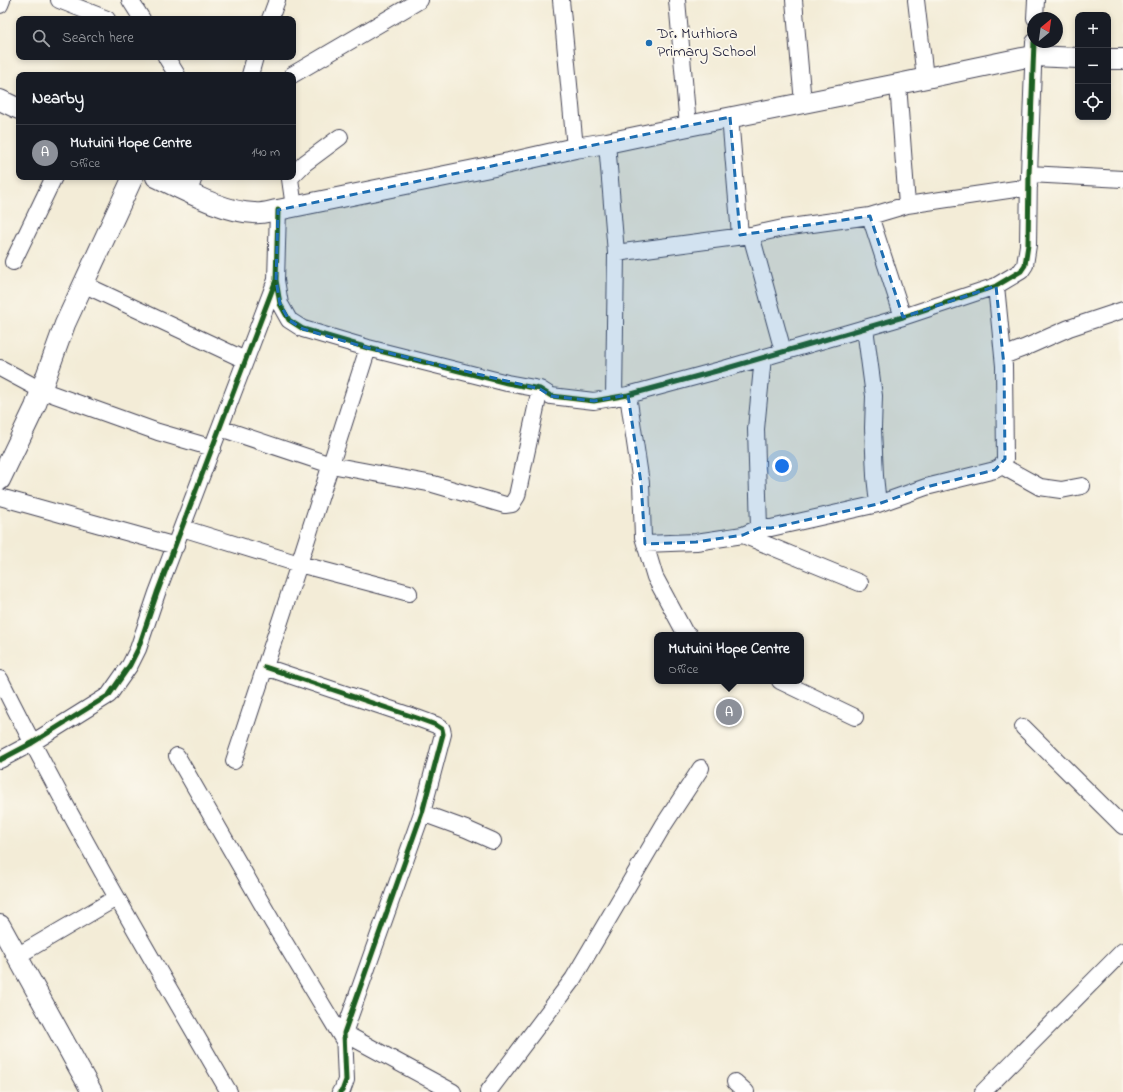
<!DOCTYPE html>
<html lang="en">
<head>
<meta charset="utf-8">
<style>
  body { margin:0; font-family:"Indie Flower",sans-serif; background:#242831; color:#f1f3f6 }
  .controls { position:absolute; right:12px; top:12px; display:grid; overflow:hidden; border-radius:8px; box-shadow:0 2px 6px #0003 }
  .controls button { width:36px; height:36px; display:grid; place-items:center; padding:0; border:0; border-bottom:1px solid #363941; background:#171b24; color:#f1f3f6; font:20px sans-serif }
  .compass { position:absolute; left:1027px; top:12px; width:36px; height:36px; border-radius:50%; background:#171b24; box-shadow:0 2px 6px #0003; rotate:29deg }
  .you { position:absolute; left:782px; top:466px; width:14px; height:14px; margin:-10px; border:3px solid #fff; border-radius:50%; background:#1a73e8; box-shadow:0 0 0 6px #1a73e833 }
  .badge { display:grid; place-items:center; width:26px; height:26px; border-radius:50%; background:#8c9099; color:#fff; font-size:13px; font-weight:700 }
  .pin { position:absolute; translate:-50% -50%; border:2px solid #fff; box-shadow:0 1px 4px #0006 }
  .popup { position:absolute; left:654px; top:632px; width:150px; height:52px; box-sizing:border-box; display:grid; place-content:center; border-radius:8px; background:#171b24; filter:drop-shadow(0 1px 3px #0005); font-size:13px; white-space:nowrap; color:#9ea1a6 }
  .popup b { font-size:15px; color:#f1f3f6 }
  .popup::after { content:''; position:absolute; left:50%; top:100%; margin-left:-8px; border:8px solid transparent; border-top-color:#171b24 }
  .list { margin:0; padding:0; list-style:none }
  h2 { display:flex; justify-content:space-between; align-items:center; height:52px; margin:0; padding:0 16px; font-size:17px }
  h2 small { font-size:13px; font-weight:400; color:#9ea1a6 }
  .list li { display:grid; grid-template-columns:26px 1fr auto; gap:12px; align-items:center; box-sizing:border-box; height:56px; padding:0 16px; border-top:1px solid #363941 }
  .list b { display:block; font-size:15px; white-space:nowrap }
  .list p { margin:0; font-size:13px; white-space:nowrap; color:#9ea1a6 }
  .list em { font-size:13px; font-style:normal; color:#9ea1a6 }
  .icon { flex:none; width:22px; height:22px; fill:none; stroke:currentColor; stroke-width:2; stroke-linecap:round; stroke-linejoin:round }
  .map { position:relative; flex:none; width:1123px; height:1092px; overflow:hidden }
  .search { position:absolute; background:#171b24; box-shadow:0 2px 6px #0003; left:16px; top:16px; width:280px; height:44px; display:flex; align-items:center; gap:10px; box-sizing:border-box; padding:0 14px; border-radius:8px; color:#9ea1a6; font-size:15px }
  .panel { position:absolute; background:#171b24; box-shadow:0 2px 6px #0003; left:16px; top:72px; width:280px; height:108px; border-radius:8px }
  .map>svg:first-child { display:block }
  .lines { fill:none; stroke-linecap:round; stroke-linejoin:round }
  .minor-casing { stroke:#414052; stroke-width:18 }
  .major-casing { stroke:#414052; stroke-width:22 }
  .minor { stroke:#fff; stroke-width:16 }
  .major { stroke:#fff; stroke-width:20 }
  .cycleway-casing { stroke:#fbf7ec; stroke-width:8 }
  .cycleway { stroke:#1b5e20; stroke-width:5 }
  .marked { fill:#1f6fb2; fill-opacity:0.2; stroke:#1f6fb2; stroke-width:3; stroke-dasharray:8 5; stroke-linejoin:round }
  .poi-dot { fill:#1f6fb2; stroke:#fbf7ec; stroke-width:1.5 }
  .labels { text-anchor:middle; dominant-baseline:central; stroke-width:3.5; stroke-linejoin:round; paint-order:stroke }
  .poi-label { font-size:16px; fill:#22223b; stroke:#fbf7ec; text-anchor:start }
</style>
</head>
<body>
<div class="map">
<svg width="1123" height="1092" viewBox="0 0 1123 1092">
  <rect width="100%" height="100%" fill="#fbf7ec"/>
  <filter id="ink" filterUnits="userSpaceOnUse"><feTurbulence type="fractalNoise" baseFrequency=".025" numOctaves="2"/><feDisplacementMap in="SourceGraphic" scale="8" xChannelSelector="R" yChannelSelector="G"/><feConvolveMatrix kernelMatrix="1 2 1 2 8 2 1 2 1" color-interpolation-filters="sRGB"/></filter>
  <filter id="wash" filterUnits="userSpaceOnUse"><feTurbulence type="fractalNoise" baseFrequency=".012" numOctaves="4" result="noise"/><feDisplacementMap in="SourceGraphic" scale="16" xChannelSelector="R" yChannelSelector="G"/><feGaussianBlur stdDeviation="0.9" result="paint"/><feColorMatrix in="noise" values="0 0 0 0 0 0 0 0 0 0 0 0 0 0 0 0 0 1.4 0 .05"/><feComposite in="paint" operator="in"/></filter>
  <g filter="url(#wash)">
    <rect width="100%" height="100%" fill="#f3ecd7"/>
  </g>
  <g filter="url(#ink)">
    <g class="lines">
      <defs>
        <path id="minor" d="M 59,0 L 107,19
          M 130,0 L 142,19
          M 561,0 L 575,148
          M 677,0 L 688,126
          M 794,0 L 803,103
          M 916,0 L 925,78
          M 0,5 L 2,0
          M 1035,18 L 1036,0
          M 270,19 L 277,0
          M 166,57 L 177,75
          M 250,75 L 255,57
          M 292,75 L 420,0
          M 898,84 L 907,205
          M 730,117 L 740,235
          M 607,143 L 616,253 L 614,398
          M 1029,174 L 1123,179
          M 293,175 L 305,163 L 340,137
          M 291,177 L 290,179 L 294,207
          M 189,192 L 194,177
          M 278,210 L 276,280 L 280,304 L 289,320 L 303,329 L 368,348 L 507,383 L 540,389 L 551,396 L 594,401 L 628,395 L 724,369 L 903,317 L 996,286 L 1021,271 L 1025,265 L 1028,245 L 1029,174 L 1034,42
          M 870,216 L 903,317
          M 751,235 L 783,351
          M 616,253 L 751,235 L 783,228 L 870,216 L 907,205 L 1029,187
          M 13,262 L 54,177
          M 83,284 L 245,360
          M 865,328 L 874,396 L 873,428 L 875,476 L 878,504
          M 1003,356 L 1024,348 L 1069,328 L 1123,310
          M 0,368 L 41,390 L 158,432 L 213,448
          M 628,395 L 641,483 L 643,537 L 655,577 L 685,633 L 689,635
          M 220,428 L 331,465 L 433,484 L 505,505 L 512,504 L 517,496 L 540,389
          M 1002,466 L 1040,487 L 1061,490 L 1082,486
          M 0,497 L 176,546
          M 182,528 L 299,564 L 409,593
          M 759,528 L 756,429 L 763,357
          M 743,535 L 860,583
          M 645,544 L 696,542 L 743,535 L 759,528 L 771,528 L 878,504 L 926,487 L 995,470 L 1002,466 L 1005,459 L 1004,366 L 996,286
          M 265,667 L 417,718 L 436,725 L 442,729 L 443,734 L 422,813 L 344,1033 L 346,1080 L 342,1091 L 340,1092
          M 0,679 C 70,820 150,956 229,1092
          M 780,681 L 855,717
          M 1023,727 L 1123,826
          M 177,756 L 273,923 L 344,1041
          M 0,760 L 32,743 L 109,695 L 130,665 L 138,649 L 157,593 L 276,280
          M 234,761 L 299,564 L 368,348
          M 422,813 L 466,829 L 493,841
          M 17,956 L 116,898
          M 344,1033 L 453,1092
          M 735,1082 L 746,1092
          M 488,1092 L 573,979 L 663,826 L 701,768
          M 983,1092 L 1123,951"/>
        <path id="major" d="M 1108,59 L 1123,59
          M 0,100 L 19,109
          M 156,177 C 184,190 223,212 254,213 C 262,214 270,211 278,210 L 509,163 L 575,148 L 607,143 L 688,126 L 898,84 L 1022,58 L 1034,56 L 1078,58
          M 0,480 L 35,407 L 65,324 L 133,177
          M 0,925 L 92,1092"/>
      </defs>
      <use href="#minor" class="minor-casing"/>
      <use href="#major" class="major-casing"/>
      <use href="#minor" class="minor"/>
      <use href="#major" class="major"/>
      <defs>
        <path id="cycleway" d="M 278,210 L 276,280 L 280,304 L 289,320 L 303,329 L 368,348 L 507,383 L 540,389 L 551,396 L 594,401 L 628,395 L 724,369 L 903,317 L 996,286 L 1021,271 L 1025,265 L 1028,245 L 1029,174 L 1034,42
          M 265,667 L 417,718 L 436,725 L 442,729 L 443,734 L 422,813 L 344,1033 L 346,1080 L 342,1091 L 340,1092
          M 0,760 L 32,743 L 109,695 L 130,665 L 138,649 L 157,593 L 276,280"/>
      </defs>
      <use href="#cycleway" class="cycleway-casing"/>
      <use href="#cycleway" class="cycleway"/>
    </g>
  </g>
  <path class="marked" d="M 730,117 L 740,235 L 870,216 L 903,317 L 996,286 L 1004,366 L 1005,459 L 995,470 L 926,487 L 878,504 L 771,528 L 759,528 L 743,535 L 696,542 L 645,544 L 641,483 L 628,395 L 594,401 L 551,396 L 540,389 L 368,348 L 303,329 L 289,320 L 280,304 L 276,280 L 278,210 Z"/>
  <circle class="poi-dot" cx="649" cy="43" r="4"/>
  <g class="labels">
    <g class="poi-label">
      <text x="657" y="34">Dr. Muthiora<tspan x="657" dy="18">Primary School</tspan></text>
    </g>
  </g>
</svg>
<div class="controls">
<button>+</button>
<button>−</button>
<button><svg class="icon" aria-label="locate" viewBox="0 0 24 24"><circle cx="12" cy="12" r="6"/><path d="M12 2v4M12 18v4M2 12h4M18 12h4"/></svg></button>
</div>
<svg class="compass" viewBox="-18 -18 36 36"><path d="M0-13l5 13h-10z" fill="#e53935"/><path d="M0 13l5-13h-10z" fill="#9ea1a6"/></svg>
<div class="you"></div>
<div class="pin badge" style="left:729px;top:712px">A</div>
<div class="popup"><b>Mutuini Hope Centre</b>Office</div>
<div class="search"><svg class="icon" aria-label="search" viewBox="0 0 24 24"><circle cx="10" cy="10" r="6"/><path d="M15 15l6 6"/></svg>Search here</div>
<section class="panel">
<h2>Nearby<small></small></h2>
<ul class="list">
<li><span class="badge">A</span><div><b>Mutuini Hope Centre</b><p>Office</p></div><em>140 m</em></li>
</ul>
</section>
</div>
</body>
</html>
